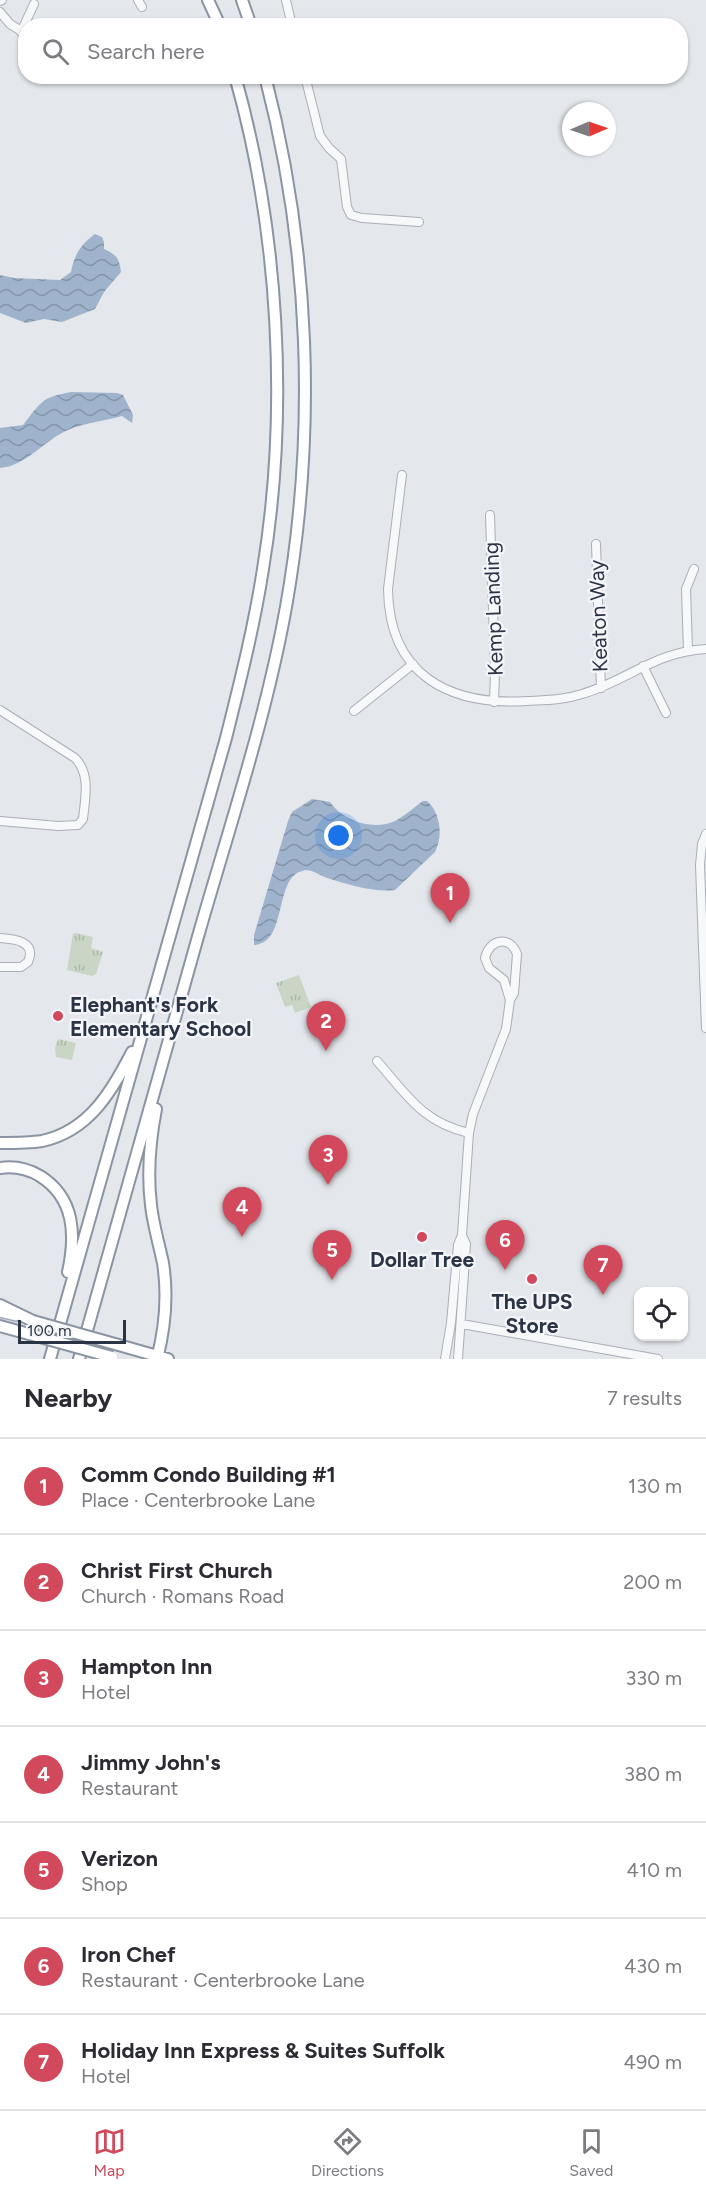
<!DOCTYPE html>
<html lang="en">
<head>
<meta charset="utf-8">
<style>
  body { margin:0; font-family:Figtree,sans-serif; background:#f7f7f7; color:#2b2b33 }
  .controls { position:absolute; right:18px; bottom:18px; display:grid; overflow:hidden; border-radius:12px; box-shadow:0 2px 4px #0004 }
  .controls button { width:54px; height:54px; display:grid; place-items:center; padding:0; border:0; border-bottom:2px solid #e1e1e2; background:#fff; color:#2b2b33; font:30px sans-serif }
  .compass { position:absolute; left:562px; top:102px; width:54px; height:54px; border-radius:50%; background:#fff; box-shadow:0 2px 4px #0004; rotate:88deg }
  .scale { position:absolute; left:18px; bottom:15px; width:108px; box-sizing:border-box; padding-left:6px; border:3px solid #2b3445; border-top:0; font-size:16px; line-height:21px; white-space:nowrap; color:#2b3445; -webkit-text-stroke:4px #f4f6f9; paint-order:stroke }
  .you { position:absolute; left:339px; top:836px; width:21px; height:21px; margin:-15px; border:4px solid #fff; border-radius:50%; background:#1a73e8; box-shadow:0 0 0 9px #1a73e833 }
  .badge { display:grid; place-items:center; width:39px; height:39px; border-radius:50%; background:#d1495b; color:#fff; font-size:20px; font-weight:700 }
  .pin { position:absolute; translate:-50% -50px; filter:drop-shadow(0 2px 3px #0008) }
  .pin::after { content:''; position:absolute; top:32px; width:21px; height:18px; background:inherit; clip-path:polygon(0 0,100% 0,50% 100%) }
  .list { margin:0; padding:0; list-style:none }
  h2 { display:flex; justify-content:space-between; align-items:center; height:78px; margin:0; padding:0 24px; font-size:26px }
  h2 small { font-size:20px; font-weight:400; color:#7c7c81 }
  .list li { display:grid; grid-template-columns:39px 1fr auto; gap:18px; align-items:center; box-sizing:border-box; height:96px; padding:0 24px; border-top:2px solid #e1e1e2 }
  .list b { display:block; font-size:22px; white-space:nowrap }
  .list p { margin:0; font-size:20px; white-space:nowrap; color:#7c7c81 }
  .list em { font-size:20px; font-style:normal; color:#7c7c81 }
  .icon { flex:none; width:33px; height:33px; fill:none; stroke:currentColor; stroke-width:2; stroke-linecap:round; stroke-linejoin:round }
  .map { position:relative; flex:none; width:706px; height:1359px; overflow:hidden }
  .search { position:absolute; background:#fff; box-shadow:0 2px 4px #0004; left:18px; right:18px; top:18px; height:66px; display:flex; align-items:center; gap:15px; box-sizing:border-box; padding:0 21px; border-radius:24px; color:#7c7c81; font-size:22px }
  .sheet { height:750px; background:#fff }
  nav { display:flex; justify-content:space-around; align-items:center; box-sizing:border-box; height:84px; border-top:2px solid #e1e1e2; background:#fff; font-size:16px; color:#7c7c81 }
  nav a { display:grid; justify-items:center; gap:3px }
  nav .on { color:#d1495b }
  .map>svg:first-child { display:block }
  .grass { fill:url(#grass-tufts) }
  .water { fill:url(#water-waves) }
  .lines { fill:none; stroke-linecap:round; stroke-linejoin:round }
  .minor-casing { stroke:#a9aeb7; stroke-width:10 }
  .major-casing { stroke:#a3abb8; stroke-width:12 }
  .highway-casing { stroke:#8b94a3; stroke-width:14 }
  .minor { stroke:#f7f8fa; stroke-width:8 }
  .major { stroke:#fff; stroke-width:9 }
  .highway { stroke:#fff; stroke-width:10 }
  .highway-bridge-casing { stroke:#8b94a3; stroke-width:14; stroke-linecap:butt }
  .highway-bridge { stroke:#fff; stroke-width:10 }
  .poi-dot { fill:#d1495b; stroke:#f4f6f9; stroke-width:2 }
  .labels { text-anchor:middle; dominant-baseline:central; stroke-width:4.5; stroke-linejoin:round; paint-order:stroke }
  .street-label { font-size:21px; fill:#2b3445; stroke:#f4f6f9 }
  .poi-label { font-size:21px; font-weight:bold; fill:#2b3445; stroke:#f4f6f9 }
</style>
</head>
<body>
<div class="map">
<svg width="706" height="1359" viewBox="0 0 706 1359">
  <defs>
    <pattern id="grass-tufts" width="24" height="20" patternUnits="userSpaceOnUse" patternTransform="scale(1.5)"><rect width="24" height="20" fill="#c9d6c5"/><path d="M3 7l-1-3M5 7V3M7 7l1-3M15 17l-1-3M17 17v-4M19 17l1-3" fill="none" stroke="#adb8ab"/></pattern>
    <pattern id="water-waves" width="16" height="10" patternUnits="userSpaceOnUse" patternTransform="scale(1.5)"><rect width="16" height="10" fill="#9fb4cc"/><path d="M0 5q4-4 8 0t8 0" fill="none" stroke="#8293a7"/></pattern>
  </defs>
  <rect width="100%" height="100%" fill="#e4e7ec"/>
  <path class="grass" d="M 76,933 L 93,937 L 91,948 L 103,952 L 96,974 L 92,976 L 67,970 L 73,934 Z
    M 299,975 L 311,1007 L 295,1013 L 292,1005 L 285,1007 L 276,983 Z
    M 58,1039 L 76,1043 L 72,1060 L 56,1057 L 55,1048 Z"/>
  <path class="water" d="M 95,234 L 102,237 L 104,242 L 104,249 C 117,255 119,258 121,272 L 104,292 L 95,309 L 62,322 L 44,319 L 26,323 L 0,313 L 0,275 L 14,278 L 60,280 L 71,272 C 74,255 81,244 95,234 Z
    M 71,392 L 117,393 L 123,395 L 133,415 L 132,423 L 122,416 C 105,421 84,423 68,430 C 45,439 27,466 0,468 L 0,428 L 23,425 C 41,402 42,397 71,392 Z
    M 312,799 L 330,802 C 343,821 373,831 395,821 C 405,816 414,807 423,801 L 427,801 C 441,813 443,837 435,852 L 395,890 C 374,893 347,884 327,878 C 320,875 313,870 305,870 C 303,871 298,872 297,873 C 275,887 286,943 254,945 L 254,935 L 288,821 L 292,812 Z"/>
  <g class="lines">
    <defs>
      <path id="minor" d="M 138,0 L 142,7
        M 286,0 L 292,26
        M 0,1 L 2,0
        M 0,12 L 10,24 L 26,34
        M 21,32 L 34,4
        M 305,76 L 320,136 L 329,148 L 341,159 L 347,207 L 351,215 L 362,218 L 419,222
        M 402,475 L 388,589 C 389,675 449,706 527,701 C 546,700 564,700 582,694 C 629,680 654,652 706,649
        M 490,515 L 495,672 L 494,702
        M 596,544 L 601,688
        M 688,651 L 686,589 L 694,569
        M 643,666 L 666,713
        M 0,710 L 75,758 C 91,774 85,799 83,819 L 78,825 L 58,826 L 0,821
        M 354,711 L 413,664
        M 706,834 L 702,844 L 700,865 L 706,1028
        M 0,938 C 14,939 37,941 28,962 L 21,967 L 0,967
        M 377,1061 C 407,1095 423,1123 469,1133
        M 462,1324 L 658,1359
        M 445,1359 L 451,1323 L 458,1245 L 462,1235 L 469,1133 L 473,1114 L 506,1029 L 510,1000 L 514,993 L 517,954 C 510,935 489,939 485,958 L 489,968 L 504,980 L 510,1000
        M 458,1359 L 466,1244 L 462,1235"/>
      <path id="major" d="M 0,1312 L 16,1316"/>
      <path id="highway" d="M 208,0 L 220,26
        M 242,0 L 251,26
        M 156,1109 C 150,1140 147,1172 151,1205 C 153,1224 159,1244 163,1263 C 168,1295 165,1328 157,1359
        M 0,1143 C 14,1143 29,1143 42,1141 C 89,1131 112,1091 132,1052
        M 0,1168 C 14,1166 28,1169 40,1176 C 75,1198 76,1235 68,1272
        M 0,1305 L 33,1321
        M 0,1326 L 29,1334
        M 115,1344 L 168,1359
        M 50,1359 L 226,738 C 240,682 254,627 263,569 C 289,411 279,231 235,76
        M 79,1359 C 119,1217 159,1075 199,933 C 230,825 266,718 286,607 C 317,432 310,249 265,76"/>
    </defs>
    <use href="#minor" class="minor-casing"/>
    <use href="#major" class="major-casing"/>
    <use href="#highway" class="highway-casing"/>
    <use href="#minor" class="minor"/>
    <use href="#major" class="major"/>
    <use href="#highway" class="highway"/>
    <defs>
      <path id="highway-bridge" d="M 33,1321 L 115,1344
        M 29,1334 L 112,1357"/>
    </defs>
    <use href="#highway-bridge" class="highway-bridge-casing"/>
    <use href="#highway-bridge" class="highway-bridge"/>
  </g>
  <g class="poi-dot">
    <circle cx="58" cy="1016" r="6"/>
    <circle cx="422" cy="1237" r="6"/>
    <circle cx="532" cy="1279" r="6"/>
  </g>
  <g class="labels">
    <g class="street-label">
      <text transform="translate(493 609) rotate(-92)">Kemp Landing</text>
      <text transform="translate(598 616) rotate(-92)">Keaton Way</text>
    </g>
    <g class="poi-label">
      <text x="70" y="1004" text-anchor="start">Elephant's Fork<tspan x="70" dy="24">Elementary School</tspan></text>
      <text x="422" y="1259">Dollar Tree</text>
      <text x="532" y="1301">The UPS<tspan x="532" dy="24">Store</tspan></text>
    </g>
  </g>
</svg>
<div class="controls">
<button><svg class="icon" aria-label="locate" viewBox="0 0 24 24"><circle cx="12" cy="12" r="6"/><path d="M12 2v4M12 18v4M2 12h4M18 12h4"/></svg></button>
</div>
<svg class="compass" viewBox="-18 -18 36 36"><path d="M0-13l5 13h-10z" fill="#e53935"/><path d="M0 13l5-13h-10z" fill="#7c7c81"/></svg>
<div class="scale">100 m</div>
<div class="you"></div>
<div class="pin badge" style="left:450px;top:923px">1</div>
<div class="pin badge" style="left:326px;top:1051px">2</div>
<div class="pin badge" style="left:328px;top:1185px">3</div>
<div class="pin badge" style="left:242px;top:1237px">4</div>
<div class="pin badge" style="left:332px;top:1280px">5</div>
<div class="pin badge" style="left:505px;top:1270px">6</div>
<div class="pin badge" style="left:603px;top:1295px">7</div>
<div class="search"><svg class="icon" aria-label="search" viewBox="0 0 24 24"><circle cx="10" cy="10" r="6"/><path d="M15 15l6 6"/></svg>Search here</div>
</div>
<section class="sheet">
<h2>Nearby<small>7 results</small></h2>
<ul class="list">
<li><span class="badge">1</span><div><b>Comm Condo Building #1</b><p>Place · Centerbrooke Lane</p></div><em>130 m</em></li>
<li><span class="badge">2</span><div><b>Christ First Church</b><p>Church · Romans Road</p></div><em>200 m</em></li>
<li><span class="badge">3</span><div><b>Hampton Inn</b><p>Hotel</p></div><em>330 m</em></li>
<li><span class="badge">4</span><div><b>Jimmy John's</b><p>Restaurant</p></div><em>380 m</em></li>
<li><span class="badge">5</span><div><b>Verizon</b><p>Shop</p></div><em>410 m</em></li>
<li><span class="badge">6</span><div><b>Iron Chef</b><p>Restaurant · Centerbrooke Lane</p></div><em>430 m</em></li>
<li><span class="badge">7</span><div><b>Holiday Inn Express &amp; Suites Suffolk</b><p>Hotel</p></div><em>490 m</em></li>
</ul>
</section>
<nav>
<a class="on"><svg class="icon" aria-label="map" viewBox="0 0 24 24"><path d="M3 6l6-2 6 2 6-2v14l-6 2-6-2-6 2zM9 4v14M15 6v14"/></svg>Map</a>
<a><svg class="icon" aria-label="directions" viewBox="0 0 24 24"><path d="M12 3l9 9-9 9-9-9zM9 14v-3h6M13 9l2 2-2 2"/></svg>Directions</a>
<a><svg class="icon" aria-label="saved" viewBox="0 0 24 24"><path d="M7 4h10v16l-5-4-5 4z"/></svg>Saved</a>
</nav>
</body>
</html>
